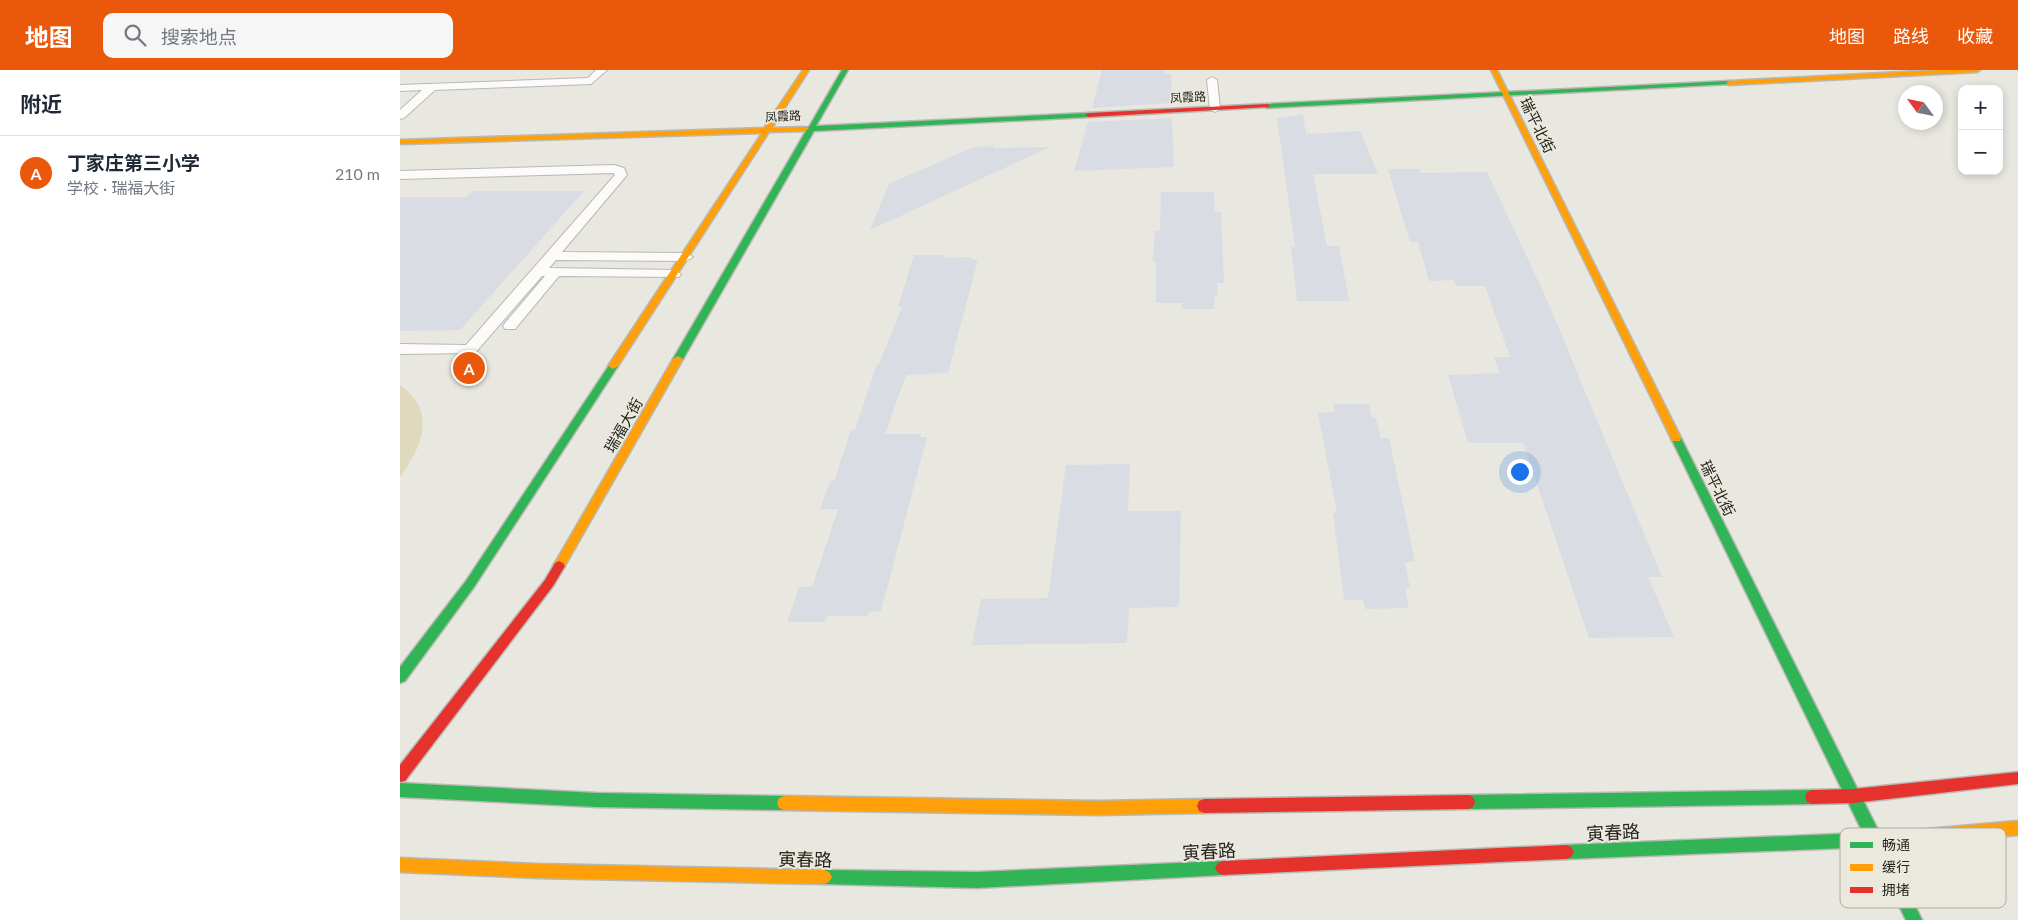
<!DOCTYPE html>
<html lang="zh">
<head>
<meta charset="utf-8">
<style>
  body { margin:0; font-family:Lato,"Noto Sans SC",sans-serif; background:#f6f6f7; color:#1f2937 }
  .controls { position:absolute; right:15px; top:15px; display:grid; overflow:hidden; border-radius:10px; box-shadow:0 2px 8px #0003 }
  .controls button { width:45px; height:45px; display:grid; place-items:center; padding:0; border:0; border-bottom:1px solid #e0e1e3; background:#fff; color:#1f2937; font:25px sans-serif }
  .compass { position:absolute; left:1498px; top:15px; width:45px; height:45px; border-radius:50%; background:#fff; box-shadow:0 2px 8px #0003; rotate:303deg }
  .you { position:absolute; left:1119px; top:401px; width:18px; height:18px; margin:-12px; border:4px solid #fff; border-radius:50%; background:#1a73e8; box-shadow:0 0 0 8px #1a73e833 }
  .badge { display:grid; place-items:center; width:32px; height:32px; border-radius:50%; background:#ea580c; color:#fff; font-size:16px; font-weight:700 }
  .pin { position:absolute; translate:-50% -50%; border:2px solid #fff; box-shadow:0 1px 5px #0006 }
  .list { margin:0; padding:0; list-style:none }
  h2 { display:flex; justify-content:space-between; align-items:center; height:65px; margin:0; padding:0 20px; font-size:21px }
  h2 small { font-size:16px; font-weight:400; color:#747a83 }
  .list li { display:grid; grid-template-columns:32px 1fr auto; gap:15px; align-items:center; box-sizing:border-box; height:75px; padding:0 20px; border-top:1px solid #e0e1e3 }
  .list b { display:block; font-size:19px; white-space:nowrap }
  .list p { margin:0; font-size:16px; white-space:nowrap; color:#747a83 }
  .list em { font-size:16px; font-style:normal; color:#747a83 }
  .icon { flex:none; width:28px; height:28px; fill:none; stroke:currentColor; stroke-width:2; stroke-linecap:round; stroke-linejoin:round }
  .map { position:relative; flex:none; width:1618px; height:850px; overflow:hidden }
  header { display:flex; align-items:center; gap:30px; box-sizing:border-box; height:70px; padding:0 25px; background:#ea580c; color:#fff }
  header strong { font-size:24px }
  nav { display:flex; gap:28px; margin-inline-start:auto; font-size:18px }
  .search { width:350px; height:45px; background:#f6f6f7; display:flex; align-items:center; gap:12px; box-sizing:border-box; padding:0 18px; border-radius:10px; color:#747a83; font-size:19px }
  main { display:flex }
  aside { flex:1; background:#fff }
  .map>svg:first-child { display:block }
  .green { fill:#dfdabe }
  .building { fill:#dadce3 }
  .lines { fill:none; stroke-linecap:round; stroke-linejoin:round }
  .lane-casing { stroke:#b9b9b3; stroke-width:2 }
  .fast-casing { stroke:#b9b9b3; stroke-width:3 }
  .slow-casing { stroke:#b9b9b3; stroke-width:3 }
  .jam-casing { stroke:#b9b9b3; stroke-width:3 }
  .lane { fill:#fcfbfa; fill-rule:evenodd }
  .fast { fill:#30b455; fill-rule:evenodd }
  .slow { fill:#ff9f0a; fill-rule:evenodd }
  .jam { fill:#e5322d; fill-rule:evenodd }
  .labels { text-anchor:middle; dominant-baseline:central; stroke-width:4; stroke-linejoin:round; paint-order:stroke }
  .far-street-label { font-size:12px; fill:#24241f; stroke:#ebe9dd }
  .street-label { font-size:15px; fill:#24241f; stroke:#ebe9dd }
  .near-street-label { font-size:18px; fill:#24241f; stroke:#ebe9dd }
  .key { fill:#ebe9dd; stroke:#afaea4; stroke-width:1 }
  .key-label { font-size:14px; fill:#24241f }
</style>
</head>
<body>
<header>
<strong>地图</strong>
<div class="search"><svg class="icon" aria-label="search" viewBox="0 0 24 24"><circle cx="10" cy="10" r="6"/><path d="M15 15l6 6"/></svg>搜索地点</div>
<nav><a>地图</a><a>路线</a><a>收藏</a></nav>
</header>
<main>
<aside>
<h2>附近<small></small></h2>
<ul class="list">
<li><span class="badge">A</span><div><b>丁家庄第三小学</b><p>学校 · 瑞福大街</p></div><em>210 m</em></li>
</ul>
</aside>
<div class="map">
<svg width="1618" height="850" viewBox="0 0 1618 850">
  <rect width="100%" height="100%" fill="#e8e7e0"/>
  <path class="green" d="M 0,315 C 37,342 23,375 0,407 Z"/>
  <path class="building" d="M 702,0 L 765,0 L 765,4 L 771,4 L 772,33 L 692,38 Z
    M 903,44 L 906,64 L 960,61 L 978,104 L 913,104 L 927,176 L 939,176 L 949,231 L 897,231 L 891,177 L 895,177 L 877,48 Z
    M 772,48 L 774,97 L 674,101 L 688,52 Z
    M 594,76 L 594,78 L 650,77 L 470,160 L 489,114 L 573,77 Z
    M 988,99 L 1020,99 L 1021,103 L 1087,102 L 1148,232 L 1262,507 L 1248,507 L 1274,567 L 1189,568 L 1123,373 L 1068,373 L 1048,305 L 1100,303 L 1094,287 L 1110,287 L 1085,216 L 1056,216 L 1054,210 L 1029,211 L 1018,172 L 1010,172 Z
    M 73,121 L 184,121 L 60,260 L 0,261 L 0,127 L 66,127 Z
    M 761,122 L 814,122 L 815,142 L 821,142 L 824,213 L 817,213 L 818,227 L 814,227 L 814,239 L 782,239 L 782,233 L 756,233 L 756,192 L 753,192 L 755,161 L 760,161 Z
    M 514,185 L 544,185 L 543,188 L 572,187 L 571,190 L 578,189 L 548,303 L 506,305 L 485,364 L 521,364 L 520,367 L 527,367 L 481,541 L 469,542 L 468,546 L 427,546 L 425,552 L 387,552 L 399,517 L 412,517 L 438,439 L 420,439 L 430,411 L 434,411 L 451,360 L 455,360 L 477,294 L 479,294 L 502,237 L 498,237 Z
    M 933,334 L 969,334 L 972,348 L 976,348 L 981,368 L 989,368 L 1015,492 L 1005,492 L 1010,518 L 1005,519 L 1009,538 L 965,539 L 963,530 L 944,530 L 933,443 L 937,443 L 918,343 L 935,342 Z
    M 730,394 L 728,441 L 781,441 L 779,537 L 729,538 L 727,573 L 572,575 L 581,529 L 648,528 L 666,395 Z"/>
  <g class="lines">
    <defs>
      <path id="lane" d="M 196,0 L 207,0 L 191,14 L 35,20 L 4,48 L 0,49 L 0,40 L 22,20 L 0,21 L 0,15 L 188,8 Z
        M 812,7 L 817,10 L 820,39 L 815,42 L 810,39 L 807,10 Z
        M 214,95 L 224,98 L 227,105 L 162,182 L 286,183 L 293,187 L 286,191 L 156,190 L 149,198 L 274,200 L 281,204 L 279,207 L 159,206 L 115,259 L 105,259 L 103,256 L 105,253 L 145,206 L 142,206 L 75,283 L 0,284 L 0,274 L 66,275 L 215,105 L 213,103 L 0,109 L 0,101 Z"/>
      <path id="fast" d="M 442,0 L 448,0 L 416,56 L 689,43 L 693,45 L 689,47 L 414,61 L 283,289 L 281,291 L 275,291 L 273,289 L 406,61 L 401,59 L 409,57 Z
        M 1329,11 L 1331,12 L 1331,14 L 867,38 L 864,36 L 867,34 Z
        M 213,293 L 218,296 L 74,517 L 5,611 L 0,613 L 0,597 L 66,511 L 210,294 Z
        M 1276,364 L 1281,368 L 1479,762 L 1493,762 L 1498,764 L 1501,769 L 1498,774 L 1486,776 L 1522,850 L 1506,850 L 1470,777 L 1166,789 L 1161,787 L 1158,782 L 1161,777 L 1166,775 L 1463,763 L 1271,368 Z
        M 0,713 L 197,723 L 384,726 L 389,728 L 391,733 L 389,738 L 384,740 L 197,737 L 0,727 Z
        M 1412,720 L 1417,722 L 1419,727 L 1417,732 L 1412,734 L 1068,739 L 1063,737 L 1061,732 L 1063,727 L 1068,725 Z
        M 823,791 L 828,793 L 831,798 L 828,803 L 823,805 L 577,818 L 424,814 L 419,812 L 416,807 L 419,802 L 424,800 L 577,802 Z"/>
      <path id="slow" d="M 403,0 L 409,0 L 372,58 L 405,57 L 409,59 L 405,61 L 369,62 L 218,296 L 213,299 L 208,296 L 362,63 L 0,74 L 0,70 L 364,58 Z
        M 1091,0 L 1097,0 L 1281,368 L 1280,371 L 1272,371 L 1271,368 Z
        M 1539,0 L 1580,0 L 1577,2 L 1329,15 L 1326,13 L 1329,11 Z
        M 278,286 L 283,289 L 163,499 L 155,499 L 153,496 L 155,493 L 273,289 Z
        M 384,726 L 698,731 L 804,729 L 809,731 L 811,736 L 809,741 L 804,743 L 698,745 L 384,740 L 379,738 L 377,733 L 379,728 Z
        M 1618,751 L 1618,765 L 1493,776 L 1488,774 L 1485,769 L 1488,764 L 1493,762 Z
        M 0,788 L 138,794 L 424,800 L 429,802 L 432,807 L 429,812 L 424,814 L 138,808 L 0,802 Z"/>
      <path id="jam" d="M 867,34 L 869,35 L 869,37 L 689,47 L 685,45 L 689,43 Z
        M 159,491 L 163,493 L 165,496 L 153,516 L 5,711 L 0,712 L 0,695 L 145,510 L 155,493 Z
        M 1618,702 L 1618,714 L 1453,733 L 1412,734 L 1407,732 L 1405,727 L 1407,722 L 1412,720 L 1453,719 Z
        M 1068,725 L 1073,727 L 1075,732 L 1073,737 L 1068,739 L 804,743 L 799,741 L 797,736 L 799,731 L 804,729 Z
        M 1166,775 L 1171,777 L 1174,782 L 1171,787 L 1166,789 L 823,805 L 818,803 L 815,798 L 818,793 L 823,791 Z"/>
    </defs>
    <use href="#lane" class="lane-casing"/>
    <use href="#fast" class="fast-casing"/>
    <use href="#slow" class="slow-casing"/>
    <use href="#jam" class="jam-casing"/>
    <use href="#lane" class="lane"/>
    <use href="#fast" class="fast"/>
    <use href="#slow" class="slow"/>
    <use href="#jam" class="jam"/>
  </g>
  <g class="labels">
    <g class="far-street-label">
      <text transform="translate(788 27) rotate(-3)">凤霞路</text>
      <text transform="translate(383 46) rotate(-3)">凤霞路</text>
    </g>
    <g class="street-label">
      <text transform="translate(1138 55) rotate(64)">瑞平北街</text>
      <text transform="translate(223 355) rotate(-60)">瑞福大街</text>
      <text transform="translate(1318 418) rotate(64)">瑞平北街</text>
    </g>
    <g class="near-street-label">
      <text transform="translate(1213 762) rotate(-3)">寅春路</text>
      <text transform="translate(809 781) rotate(-3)">寅春路</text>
      <text transform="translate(405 789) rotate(1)">寅春路</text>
    </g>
  </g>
  <rect x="1440" y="758" width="166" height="80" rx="8" class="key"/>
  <rect x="1450" y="772" width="23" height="6" fill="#30b455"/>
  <rect x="1450" y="794" width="23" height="7" fill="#ff9f0a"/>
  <rect x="1450" y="817" width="23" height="6" fill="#e5322d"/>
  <g class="key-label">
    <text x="1482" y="780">畅通</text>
    <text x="1482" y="802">缓行</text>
    <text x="1482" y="825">拥堵</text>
  </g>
</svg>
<div class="controls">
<button>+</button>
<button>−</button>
</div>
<svg class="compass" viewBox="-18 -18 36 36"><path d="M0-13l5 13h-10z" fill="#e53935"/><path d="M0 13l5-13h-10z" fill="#747a83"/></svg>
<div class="you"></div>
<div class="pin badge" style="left:69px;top:298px">A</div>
</div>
</main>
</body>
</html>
